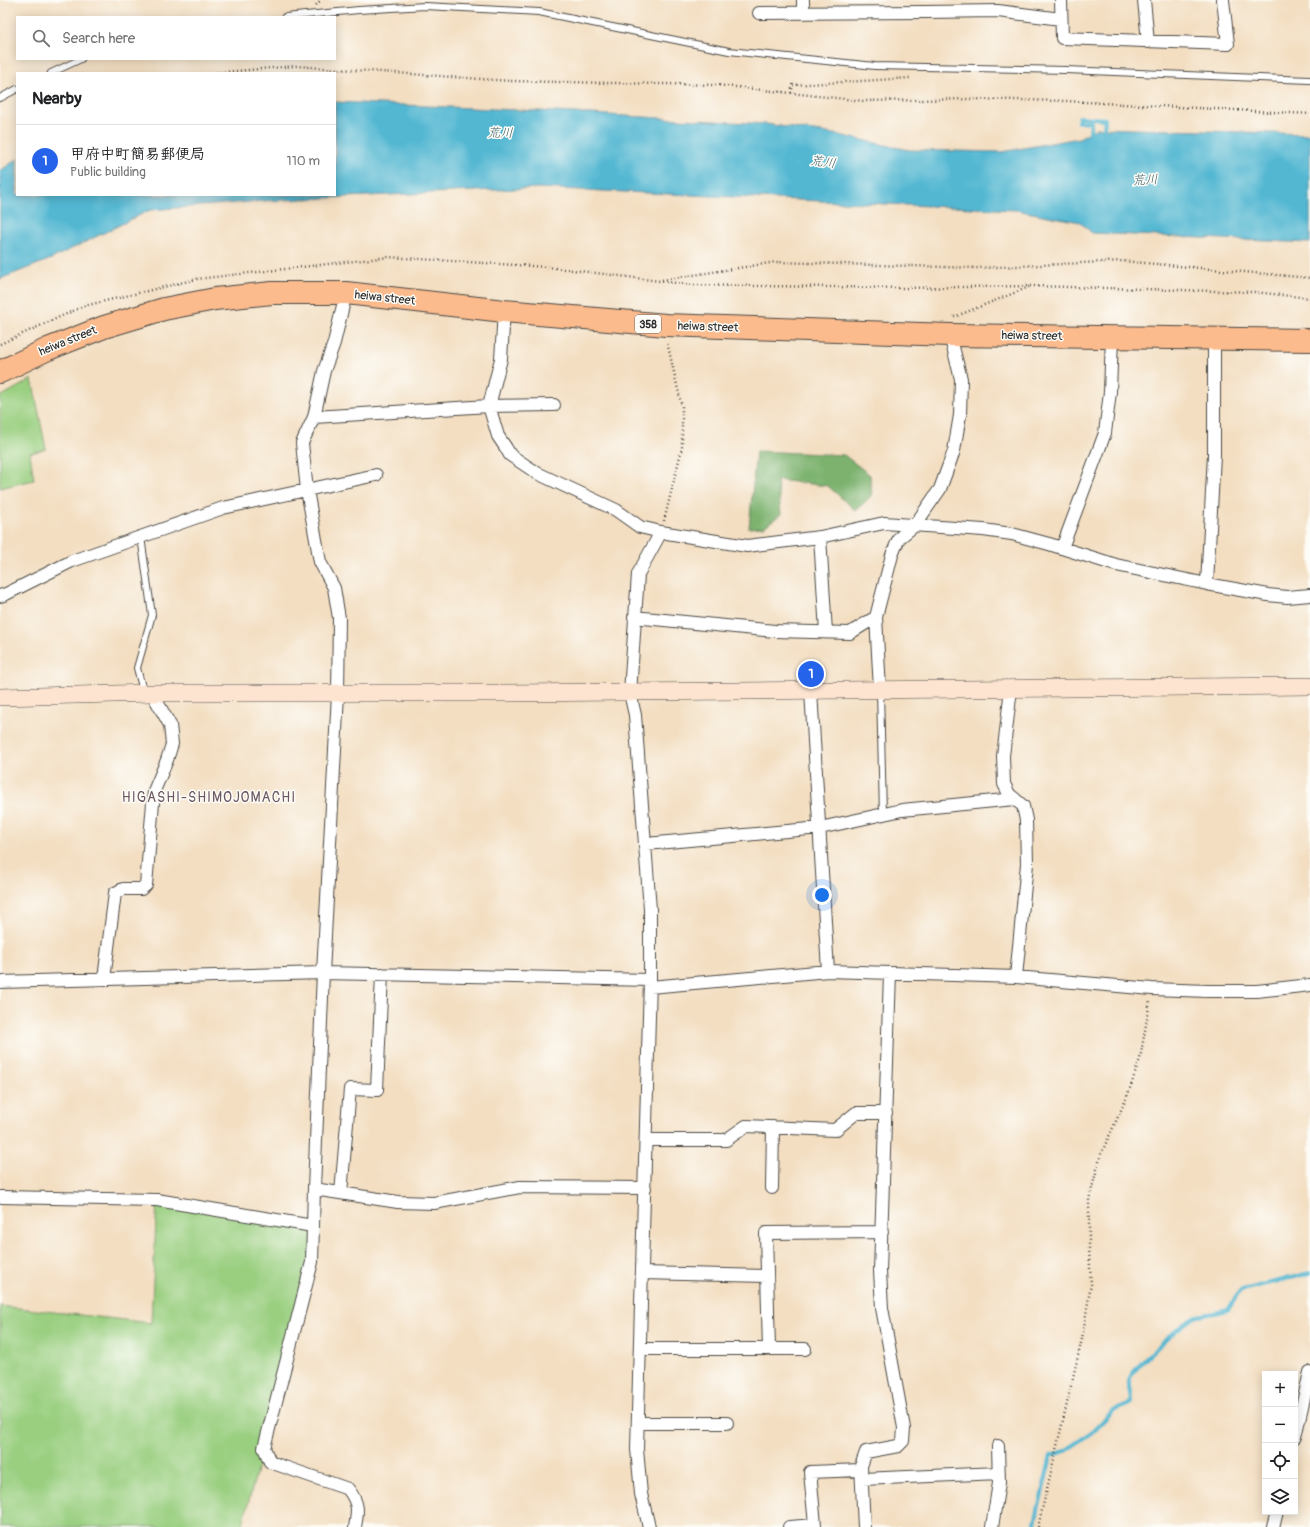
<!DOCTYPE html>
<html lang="en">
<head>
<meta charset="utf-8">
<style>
  body { margin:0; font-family:Pangolin,"Klee One",sans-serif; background:#f2f2f2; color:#202124 }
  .controls { position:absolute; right:12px; bottom:12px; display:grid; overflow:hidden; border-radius:0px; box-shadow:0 2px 10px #0003 }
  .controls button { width:36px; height:36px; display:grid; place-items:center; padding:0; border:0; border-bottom:1px solid #e0e0e0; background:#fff; color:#202124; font:20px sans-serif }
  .you { position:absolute; left:822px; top:895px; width:14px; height:14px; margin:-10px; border:3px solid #fff; border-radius:50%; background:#1a73e8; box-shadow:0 0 0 6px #1a73e833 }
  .badge { display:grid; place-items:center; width:26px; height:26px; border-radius:50%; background:#2563eb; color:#fff; font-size:13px; font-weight:700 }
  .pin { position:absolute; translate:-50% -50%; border:2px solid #fff; box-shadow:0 1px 4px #0006 }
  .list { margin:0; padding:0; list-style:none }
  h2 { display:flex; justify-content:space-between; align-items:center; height:52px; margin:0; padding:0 16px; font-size:17px }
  h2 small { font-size:13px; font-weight:400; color:#757577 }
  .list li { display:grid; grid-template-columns:26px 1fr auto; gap:12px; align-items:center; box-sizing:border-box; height:72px; padding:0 16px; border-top:1px solid #e0e0e0 }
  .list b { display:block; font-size:15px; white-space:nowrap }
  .list p { margin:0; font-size:13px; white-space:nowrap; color:#757577 }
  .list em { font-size:13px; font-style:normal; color:#757577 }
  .icon { flex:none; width:22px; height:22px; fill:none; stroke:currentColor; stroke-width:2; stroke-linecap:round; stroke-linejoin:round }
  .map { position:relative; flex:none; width:1310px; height:1527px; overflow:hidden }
  .search { position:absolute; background:#fff; box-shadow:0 2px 10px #0003; left:16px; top:16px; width:320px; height:44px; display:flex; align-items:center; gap:10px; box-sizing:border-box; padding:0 14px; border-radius:0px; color:#757577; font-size:15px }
  .panel { position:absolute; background:#fff; box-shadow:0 2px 10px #0003; left:16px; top:72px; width:320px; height:124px; border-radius:0px }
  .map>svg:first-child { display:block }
  .green { fill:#9acf80; stroke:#627d56 }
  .forest { fill:#7bb26e; stroke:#536e4c }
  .water { fill:#53b7d2; stroke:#3f717e }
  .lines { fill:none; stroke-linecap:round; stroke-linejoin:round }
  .stream { stroke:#53b7d2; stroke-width:4 }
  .lane-casing { stroke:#494642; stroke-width:8 }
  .street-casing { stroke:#494642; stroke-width:14 }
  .secondary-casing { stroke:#494642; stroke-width:18 }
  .highway-casing { stroke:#494642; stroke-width:24 }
  .path { stroke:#494642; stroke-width:2.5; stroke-dasharray:1 3; stroke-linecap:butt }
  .lane { stroke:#fff; stroke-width:6 }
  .street { stroke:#fff; stroke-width:12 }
  .secondary { stroke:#fde4d1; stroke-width:17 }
  .highway { stroke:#fbbb8d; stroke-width:22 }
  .labels { text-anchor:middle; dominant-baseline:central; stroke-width:3; stroke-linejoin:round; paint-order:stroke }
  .shield { fill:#fdfcf7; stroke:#6a6a68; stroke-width:1 }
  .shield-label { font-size:11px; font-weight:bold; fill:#2b2b2b }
  .street-label { font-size:12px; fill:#2b2b2b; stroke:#fdfcf7 }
  .water-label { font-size:13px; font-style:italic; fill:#395c65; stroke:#fdfcf7 }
  .quarter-label { font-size:14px; letter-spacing:1px; fill:#6b5762; stroke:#fdfcf7 }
</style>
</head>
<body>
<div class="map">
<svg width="1310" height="1527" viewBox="0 0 1310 1527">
  <rect width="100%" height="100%" fill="#fdfcf7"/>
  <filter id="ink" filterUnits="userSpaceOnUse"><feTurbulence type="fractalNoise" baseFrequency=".025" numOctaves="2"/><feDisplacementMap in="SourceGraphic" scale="8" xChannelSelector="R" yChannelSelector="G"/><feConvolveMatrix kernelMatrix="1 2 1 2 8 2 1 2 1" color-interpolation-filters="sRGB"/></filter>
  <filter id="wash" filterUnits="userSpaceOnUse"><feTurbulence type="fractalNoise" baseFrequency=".012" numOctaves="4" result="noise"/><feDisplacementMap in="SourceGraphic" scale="16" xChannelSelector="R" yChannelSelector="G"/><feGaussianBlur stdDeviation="0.9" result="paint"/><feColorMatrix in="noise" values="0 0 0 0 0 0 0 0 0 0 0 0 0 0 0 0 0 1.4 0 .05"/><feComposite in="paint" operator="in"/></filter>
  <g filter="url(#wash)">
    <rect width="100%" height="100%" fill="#f3dec1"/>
    <path class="green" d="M 32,379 L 46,449 L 30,453 L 34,480 L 0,488 L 0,397 Z
      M 157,1200 L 313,1226 L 312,1262 L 242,1527 L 0,1527 L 0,1306 L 151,1323 Z"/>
    <path class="forest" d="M 756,451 L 844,455 L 870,475 L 872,495 L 856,511 L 828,486 L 777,480 L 781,514 L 764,527 L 749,528 Z"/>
    <path class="water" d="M 335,102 L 539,111 L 766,124 L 834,134 L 909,150 L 1002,152 L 1079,138 L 1097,128 L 1310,134 L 1310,243 L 1092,233 L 1080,222 L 1016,210 L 538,188 L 260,201 L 150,210 L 51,259 L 0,279 L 0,171 L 17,159 L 17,195 L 335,195 Z"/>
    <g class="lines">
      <path class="stream" d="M 1090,132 L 1091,122 L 1078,122 L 1079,117 L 1105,119 L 1104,128
        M 1034,1527 L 1051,1456 L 1065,1451 L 1089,1435 L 1113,1411 L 1128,1405 L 1131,1402 C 1131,1394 1128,1388 1129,1380 C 1131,1370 1184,1321 1195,1317 C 1205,1314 1217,1313 1228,1310 L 1238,1294 L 1242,1290 L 1310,1273"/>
    </g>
  </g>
  <g filter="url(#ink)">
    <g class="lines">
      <defs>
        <path id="lane" d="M 285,17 L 359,10 L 425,6 L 539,12 L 729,51 L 875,66 L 1066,70 L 1310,80
          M 51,73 L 81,59
          M 0,98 L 17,89
          M 141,537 L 152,615 L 137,668 L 143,691
          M 880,690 L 883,814"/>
        <path id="street" d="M 803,0 L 803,13
          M 1061,0 L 1062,38 L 1228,44 L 1223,0
          M 1144,0 L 1148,42
          M 759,13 L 926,12 L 998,11 L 1061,19
          M 346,293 L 334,343 L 324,371 L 314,417 L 302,443 L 307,490 L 320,562 L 334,588 L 339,618 L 338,694 L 323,973 L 314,1189 L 312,1262 L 264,1448 L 270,1462 L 348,1489 C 359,1503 358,1511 355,1527
          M 504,311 L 501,359 L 489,406 L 498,436 L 506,448 L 510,455 L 537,473 L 616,510 L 640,527 L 661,532 L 747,546 L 820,537 L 884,523 L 983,530 L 1012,534 L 1049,544 L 1116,565 L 1207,584 L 1268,595 L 1287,597 L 1310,595
          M 314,417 L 489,406 L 554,405
          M 820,537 L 826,632
          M 1062,548 L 1105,433 L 1110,392 L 1112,338
          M 1207,584 L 1214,455 L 1214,340
          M 0,596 L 6,594 L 72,561 L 223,508 L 376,475
          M 634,617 L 775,631 L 850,633 L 876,617
          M 1011,689 L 1003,756 L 1004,784 L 1009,794 L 1023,806 L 1026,820 L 1027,864 L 1016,977
          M 880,690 L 876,617 L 892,555 L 899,538 L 915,525 L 940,489 L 954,451 L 960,415 L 961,379 L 950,335
          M 811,691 L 828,971
          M 646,844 L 820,828 L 902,810 L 1015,799
          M 104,979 L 115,893 L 123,889 L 141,889 L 146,885 L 154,791 L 167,760 L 172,744 L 170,725 L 152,693
          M 0,982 L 323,973 L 650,980
          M 650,987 L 828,971 L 1016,977 L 1152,989 L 1208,991 L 1257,991 L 1310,985
          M 646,1140 L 726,1140 L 746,1126 L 835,1130 L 856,1113 L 886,1113
          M 772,1188 L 773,1127
          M 314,1189 L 398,1202 L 434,1203 L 520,1187 L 645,1188
          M 341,1193 L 350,1089 L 377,1090 L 382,974
          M 0,1197 L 157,1200 L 313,1226
          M 642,1273 L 767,1276
          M 640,1349 L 805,1349
          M 769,1349 L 766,1233 L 882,1232
          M 638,1423 L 727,1423
          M 1295,1437 L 1310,1372
          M 862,1479 L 999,1473
          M 649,1527 L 641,1494 L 637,1449 L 650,980 L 650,909 L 635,715 L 630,693 L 638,574 L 661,532
          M 789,1527 L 815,1525 L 810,1472 L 861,1470
          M 864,1527 L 861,1466 L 866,1452 L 898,1446 L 903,1441 L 904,1428 L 882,1308 L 880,1271 L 890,974
          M 992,1527 L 999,1483 L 998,1446
          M 1273,1527 L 1277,1512"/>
        <path id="secondary" d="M 0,697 L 152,693 L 507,693 L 1310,686"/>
        <path id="highway" d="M 0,372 L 48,349 L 104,327 L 164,309 L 215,299 L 272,293 L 346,293 L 504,311 L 666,325 L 950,335 L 1310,340"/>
      </defs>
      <use href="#lane" class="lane-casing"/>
      <use href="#street" class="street-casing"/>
      <use href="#secondary" class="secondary-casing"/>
      <use href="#highway" class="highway-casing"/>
      <path class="path" d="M 316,5 L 321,0
        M 212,73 L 296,66 L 510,81 L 717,85 L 864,101 L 971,99 L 1066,101 L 1310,114
        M 791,93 L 793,85 L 910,78
        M 662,280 L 776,262 L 977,268 L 1123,261 L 1310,278
        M 954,317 L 1029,287
        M 0,344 L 84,306 L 197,279 L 389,257 L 548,267 L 692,285 L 901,288 L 1031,286 L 1254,292 L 1310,298
        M 664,521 L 682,448 L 682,407 L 667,342
        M 1038,1527 L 1082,1339 L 1091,1284 L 1089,1249 L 1089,1199 L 1101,1154 L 1127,1097 L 1140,1059 L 1150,1001"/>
      <use href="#lane" class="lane"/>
      <use href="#street" class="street"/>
      <use href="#secondary" class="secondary"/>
      <use href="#highway" class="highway"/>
    </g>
  </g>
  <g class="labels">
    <rect class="shield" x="635" y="315" width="26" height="18" rx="3"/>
    <g class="shield-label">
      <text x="648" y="324">358</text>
    </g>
    <g class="street-label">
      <text transform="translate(385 298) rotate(6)">heiwa street</text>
      <text transform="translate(708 327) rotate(2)">heiwa street</text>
      <text transform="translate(1032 336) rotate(1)">heiwa street</text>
      <text transform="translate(68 341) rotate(-22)">heiwa street</text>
    </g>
    <g class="water-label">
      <text transform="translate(500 133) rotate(1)">荒川</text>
      <text transform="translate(823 162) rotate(8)">荒川</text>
      <text transform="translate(1145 180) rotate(-3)">荒川</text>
    </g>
    <g class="quarter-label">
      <text x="209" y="797">HIGASHI-SHIMOJOMACHI</text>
    </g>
  </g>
</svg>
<div class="controls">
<button>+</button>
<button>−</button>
<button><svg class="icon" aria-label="locate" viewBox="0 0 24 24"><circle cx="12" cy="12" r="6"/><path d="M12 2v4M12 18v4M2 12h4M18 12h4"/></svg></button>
<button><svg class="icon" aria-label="layers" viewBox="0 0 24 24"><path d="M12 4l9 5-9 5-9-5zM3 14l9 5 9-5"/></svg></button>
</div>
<div class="you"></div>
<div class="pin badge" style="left:811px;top:674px">1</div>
<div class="search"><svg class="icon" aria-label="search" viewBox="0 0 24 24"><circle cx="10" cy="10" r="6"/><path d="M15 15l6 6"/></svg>Search here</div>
<section class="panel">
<h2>Nearby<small></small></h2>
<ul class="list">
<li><span class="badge">1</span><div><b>甲府中町簡易郵便局</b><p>Public building</p></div><em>110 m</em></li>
</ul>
</section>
</div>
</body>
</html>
